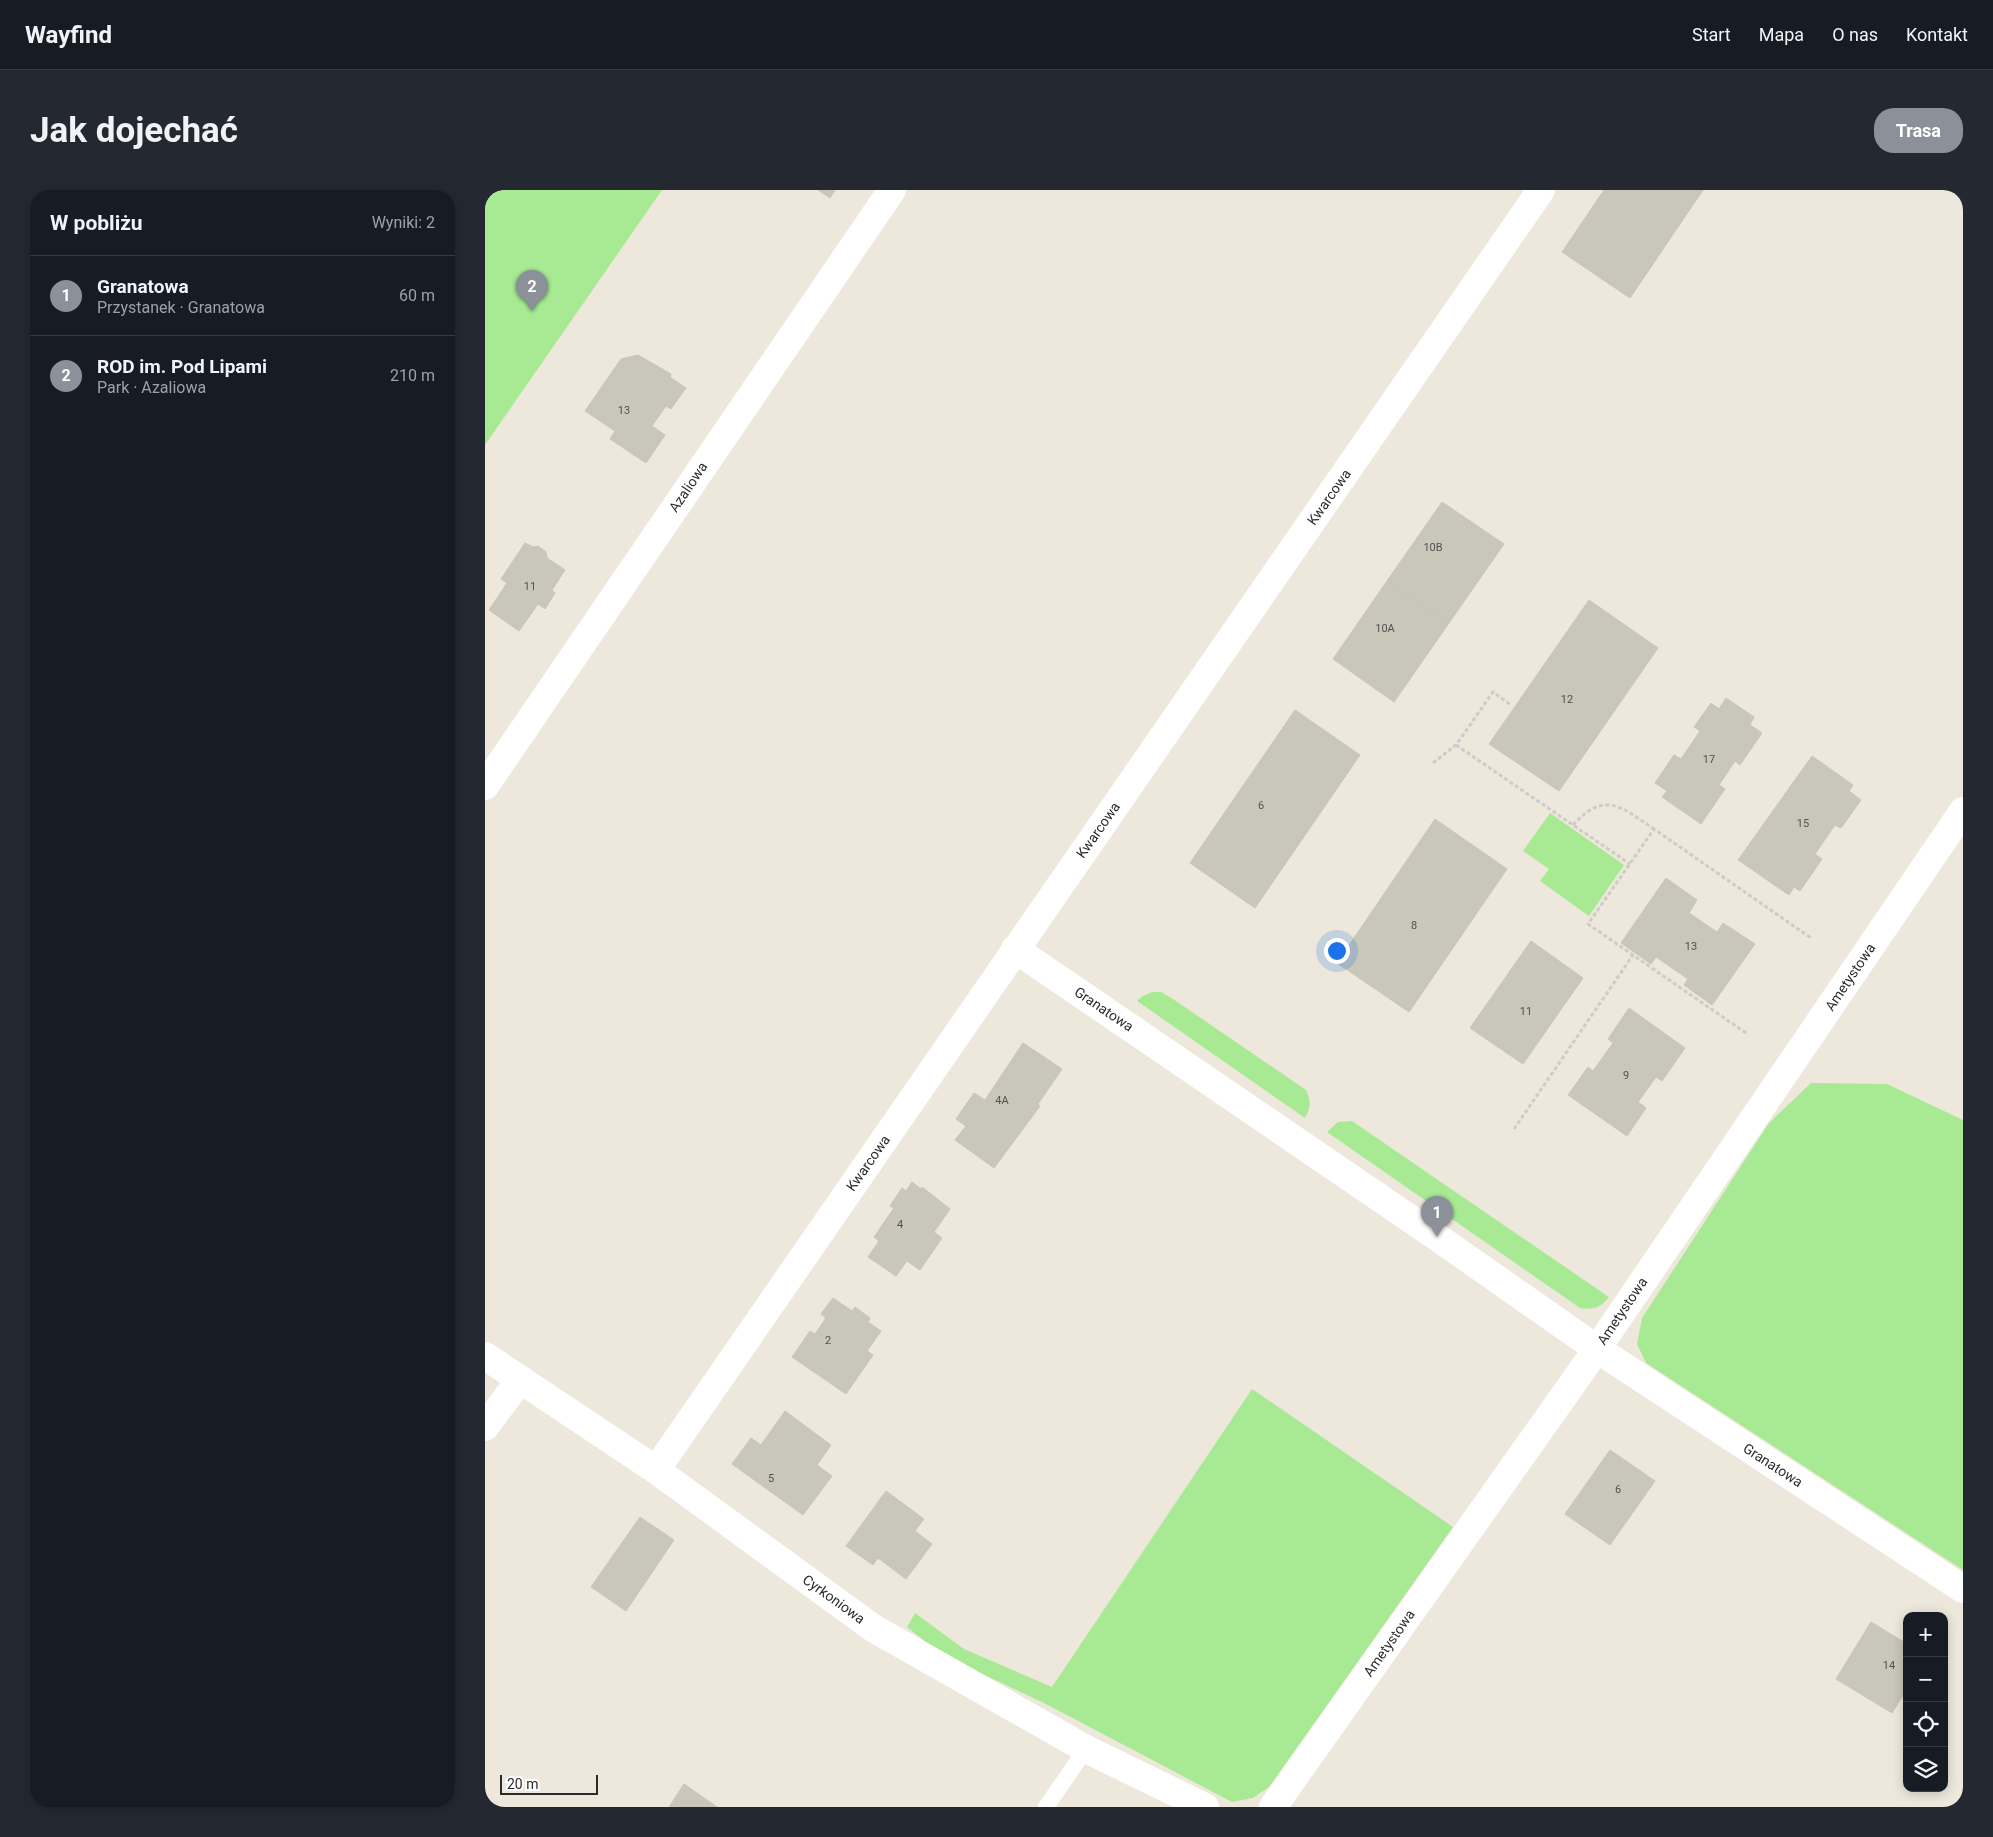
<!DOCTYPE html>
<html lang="pl">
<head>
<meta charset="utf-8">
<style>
  body { margin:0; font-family:Roboto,sans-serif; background:#242831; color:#f1f3f6 }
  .controls { position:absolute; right:15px; bottom:15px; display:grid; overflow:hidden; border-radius:10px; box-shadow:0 2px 12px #0003 }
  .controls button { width:45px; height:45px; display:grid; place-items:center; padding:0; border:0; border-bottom:1px solid #363941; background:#171b24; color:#f1f3f6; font:25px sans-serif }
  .scale { position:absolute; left:15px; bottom:12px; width:98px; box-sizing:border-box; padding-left:5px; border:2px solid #2b2b2b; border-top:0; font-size:14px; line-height:18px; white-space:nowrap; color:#2b2b2b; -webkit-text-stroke:4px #fff; paint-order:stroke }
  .you { position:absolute; left:851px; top:760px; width:18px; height:18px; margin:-12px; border:4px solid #fff; border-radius:50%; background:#1a73e8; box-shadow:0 0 0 8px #1a73e833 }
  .badge { display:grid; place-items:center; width:32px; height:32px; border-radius:50%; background:#8c9099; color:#fff; font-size:16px; font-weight:700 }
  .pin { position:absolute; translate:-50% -41px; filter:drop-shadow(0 1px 2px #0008) }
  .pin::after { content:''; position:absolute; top:26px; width:18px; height:15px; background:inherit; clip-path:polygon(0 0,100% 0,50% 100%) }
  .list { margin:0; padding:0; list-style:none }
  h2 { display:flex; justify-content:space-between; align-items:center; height:65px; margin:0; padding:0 20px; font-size:21px }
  h2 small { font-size:16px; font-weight:400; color:#9ea1a6 }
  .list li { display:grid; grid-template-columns:32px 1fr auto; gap:15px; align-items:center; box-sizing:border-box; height:80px; padding:0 20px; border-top:1px solid #363941 }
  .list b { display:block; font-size:19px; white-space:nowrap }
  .list p { margin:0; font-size:16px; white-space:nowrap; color:#9ea1a6 }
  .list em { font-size:16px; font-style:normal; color:#9ea1a6 }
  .icon { flex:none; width:28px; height:28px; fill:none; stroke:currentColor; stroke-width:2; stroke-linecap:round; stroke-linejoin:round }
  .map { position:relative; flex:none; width:1478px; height:1617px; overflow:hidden; border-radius:20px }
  header { display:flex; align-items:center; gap:30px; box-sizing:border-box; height:70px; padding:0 25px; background:#171b24; border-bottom:1px solid #363941 }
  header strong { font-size:24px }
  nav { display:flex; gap:28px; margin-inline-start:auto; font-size:18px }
  .intro { display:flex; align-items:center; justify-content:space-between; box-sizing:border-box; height:120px; padding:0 30px }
  h1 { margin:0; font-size:35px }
  .button { padding:12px 22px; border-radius:20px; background:#8c9099; color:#fff; font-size:18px; font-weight:700 }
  main { display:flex; gap:30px; padding:0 30px }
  aside { flex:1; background:#171b24; border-radius:20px; box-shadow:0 2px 12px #0003 }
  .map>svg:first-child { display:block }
  .green { fill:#a7ea93 }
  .building { fill:#c9c6ba; stroke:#cac5b5 }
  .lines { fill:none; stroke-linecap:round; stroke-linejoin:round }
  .path { stroke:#ccc; stroke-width:3; stroke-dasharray:4 2.5; stroke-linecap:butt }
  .lane { stroke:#fff; stroke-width:16 }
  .street { stroke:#fff; stroke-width:28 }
  .labels { text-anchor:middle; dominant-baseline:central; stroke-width:5; stroke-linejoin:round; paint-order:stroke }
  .number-label { font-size:11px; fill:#52524f }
  .street-label { font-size:14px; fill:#2b2b2b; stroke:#fff }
</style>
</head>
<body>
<header>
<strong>Wayfind</strong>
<nav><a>Start</a><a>Mapa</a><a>O nas</a><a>Kontakt</a></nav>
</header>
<div class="intro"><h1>Jak dojechać</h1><a class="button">Trasa</a></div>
<main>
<aside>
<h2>W pobliżu<small>Wyniki: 2</small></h2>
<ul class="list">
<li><span class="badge">1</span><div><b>Granatowa</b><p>Przystanek · Granatowa</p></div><em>60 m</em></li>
<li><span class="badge">2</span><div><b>ROD im. Pod Lipami</b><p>Park · Azaliowa</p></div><em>210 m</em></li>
</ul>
</aside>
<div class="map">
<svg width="1478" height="1617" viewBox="0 0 1478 1617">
  <rect width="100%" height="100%" fill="#eee8dc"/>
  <path class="green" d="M 0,0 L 177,0 L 0,255 Z
    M 1065,623 L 1139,675 L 1104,726 L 1055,691 L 1064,679 L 1038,661 Z
    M 667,802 L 676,802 L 688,809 L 821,900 C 826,911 826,917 820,928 L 652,811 L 658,806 Z
    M 1326,893 L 1402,894 L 1478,930 L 1478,1380 L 1161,1173 L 1152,1154 L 1157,1128 L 1284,933 Z
    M 867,931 L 1124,1107 C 1115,1118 1109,1120 1095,1118 L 842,942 L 853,932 Z
    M 767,1199 L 968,1337 L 784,1597 L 768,1608 L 747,1612 L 559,1513 L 457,1465 L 422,1437 L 430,1423 L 479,1459 L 567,1497 Z"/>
  <path class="building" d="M 333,0 L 350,0 L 345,8 Z
    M 1119,0 L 1218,0 L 1145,108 L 1077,62 Z
    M 153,165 L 186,184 L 185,187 L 201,198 L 186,219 L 181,216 L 167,236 L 180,245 L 161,273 L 125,249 L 130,241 L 100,221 L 136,169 Z
    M 957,312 L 1019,354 L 964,433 L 902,391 Z
    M 40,353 L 48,357 L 53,356 L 61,362 L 62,368 L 80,380 L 67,400 L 70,403 L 60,419 L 53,414 L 34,441 L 4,420 L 22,393 L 16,389 Z
    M 902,391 L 964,433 L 909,512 L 848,469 Z
    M 1104,410 L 1173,458 L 1074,601 L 1004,554 Z
    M 1241,508 L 1269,527 L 1265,535 L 1277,543 L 1255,575 L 1250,571 L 1234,595 L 1240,599 L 1216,634 L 1177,607 L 1182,601 L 1170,593 L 1189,565 L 1196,569 L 1215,541 L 1209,537 L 1226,513 L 1234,519 Z
    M 810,520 L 875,565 L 770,718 L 705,673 Z
    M 1327,566 L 1368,595 L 1364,601 L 1376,610 L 1356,638 L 1350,635 L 1330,664 L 1337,669 L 1315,701 L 1309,697 L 1304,705 L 1253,670 Z
    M 950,629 L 1022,679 L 924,822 L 852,773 Z
    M 1181,688 L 1212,710 L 1204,723 L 1232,742 L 1238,733 L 1270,754 L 1227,815 L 1199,795 L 1203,789 L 1171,767 L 1166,774 L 1136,753 Z
    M 1046,751 L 1098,788 L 1038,874 L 985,838 Z
    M 1144,818 L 1200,858 L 1177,891 L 1171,887 L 1153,912 L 1161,918 L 1142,946 L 1083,905 L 1103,877 L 1108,881 L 1128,853 L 1123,849 Z
    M 538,853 L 577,879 L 553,914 L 555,916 L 509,978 L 470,950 L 481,936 L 471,929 L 489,903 L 500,910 Z
    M 427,992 L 436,999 L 437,997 L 465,1019 L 449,1042 L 457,1048 L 435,1080 L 422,1071 L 411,1086 L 383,1067 L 394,1051 L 389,1047 L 409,1018 L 405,1016 L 417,998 L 421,1001 Z
    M 348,1108 L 367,1121 L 370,1117 L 385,1128 L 383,1132 L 396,1141 L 382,1161 L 388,1165 L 361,1204 L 307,1167 L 325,1141 L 330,1144 L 341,1128 L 336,1124 Z
    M 300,1221 L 346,1255 L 332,1275 L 347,1286 L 318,1325 L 247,1274 L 266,1248 L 276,1255 Z
    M 1125,1260 L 1170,1291 L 1125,1355 L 1080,1324 Z
    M 401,1301 L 439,1329 L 430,1341 L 447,1354 L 421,1389 L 393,1368 L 388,1375 L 361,1356 Z
    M 155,1327 L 189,1350 L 141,1421 L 106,1397 Z
    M 1386,1432 L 1422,1454 L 1422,1499 L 1407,1523 L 1351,1489 Z
    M 199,1594 L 232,1617 L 184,1617 Z"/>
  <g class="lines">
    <path class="path" d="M 971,555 L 1145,674
      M 948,573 L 971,555 L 1008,502 L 1026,515
      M 1088,635 C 1120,600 1136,617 1169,639
      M 1261,843 L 1103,734 L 1169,639 L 1326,748
      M 1029,939 L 1148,765"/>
    <path class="lane" d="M 561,1617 L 601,1559"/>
    <path class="street" d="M 0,596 L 407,0
      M 530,759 L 952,1047 L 1112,1159 L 1478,1399
      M 0,1166 L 171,1280 L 388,1438 L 601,1559 L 720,1617
      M 0,1237 L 35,1190
      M 171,1280 L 1056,0
      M 788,1617 L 1112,1159 L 1478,621"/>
  </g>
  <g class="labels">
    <g class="number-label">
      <text x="139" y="220">13</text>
      <text x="948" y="357">10B</text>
      <text x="45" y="396">11</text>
      <text x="900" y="438">10A</text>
      <text x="1082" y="509">12</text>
      <text x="1224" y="569">17</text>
      <text x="776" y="615">6</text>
      <text x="1318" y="633">15</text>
      <text x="929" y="735">8</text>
      <text x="1206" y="756">13</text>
      <text x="1041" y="821">11</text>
      <text x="1141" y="885">9</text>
      <text x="517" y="910">4A</text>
      <text x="415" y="1034">4</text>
      <text x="343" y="1150">2</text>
      <text x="286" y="1288">5</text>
      <text x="1133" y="1299">6</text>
      <text x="1404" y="1475">14</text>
    </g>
    <g class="street-label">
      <text transform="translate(203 297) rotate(-56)">Azaliowa</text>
      <text transform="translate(844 307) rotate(-55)">Kwarcowa</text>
      <text transform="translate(613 640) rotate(-55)">Kwarcowa</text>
      <text transform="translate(1365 787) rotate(-56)">Ametystowa</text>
      <text transform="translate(619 819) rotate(34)">Granatowa</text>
      <text transform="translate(383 973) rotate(-55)">Kwarcowa</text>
      <text transform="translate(1137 1121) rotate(-56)">Ametystowa</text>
      <text transform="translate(1288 1275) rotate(33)">Granatowa</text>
      <text transform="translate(349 1409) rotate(36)">Cyrkoniowa</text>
      <text transform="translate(904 1453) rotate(-55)">Ametystowa</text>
    </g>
  </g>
</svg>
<div class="controls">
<button>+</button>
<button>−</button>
<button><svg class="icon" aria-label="locate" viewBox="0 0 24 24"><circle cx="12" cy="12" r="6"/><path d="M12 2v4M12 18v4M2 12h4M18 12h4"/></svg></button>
<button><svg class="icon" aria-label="layers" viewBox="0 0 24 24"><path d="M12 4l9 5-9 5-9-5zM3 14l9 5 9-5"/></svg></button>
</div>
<div class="scale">20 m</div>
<div class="you"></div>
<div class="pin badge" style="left:952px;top:1047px">1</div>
<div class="pin badge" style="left:47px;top:121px">2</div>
</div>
</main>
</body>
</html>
